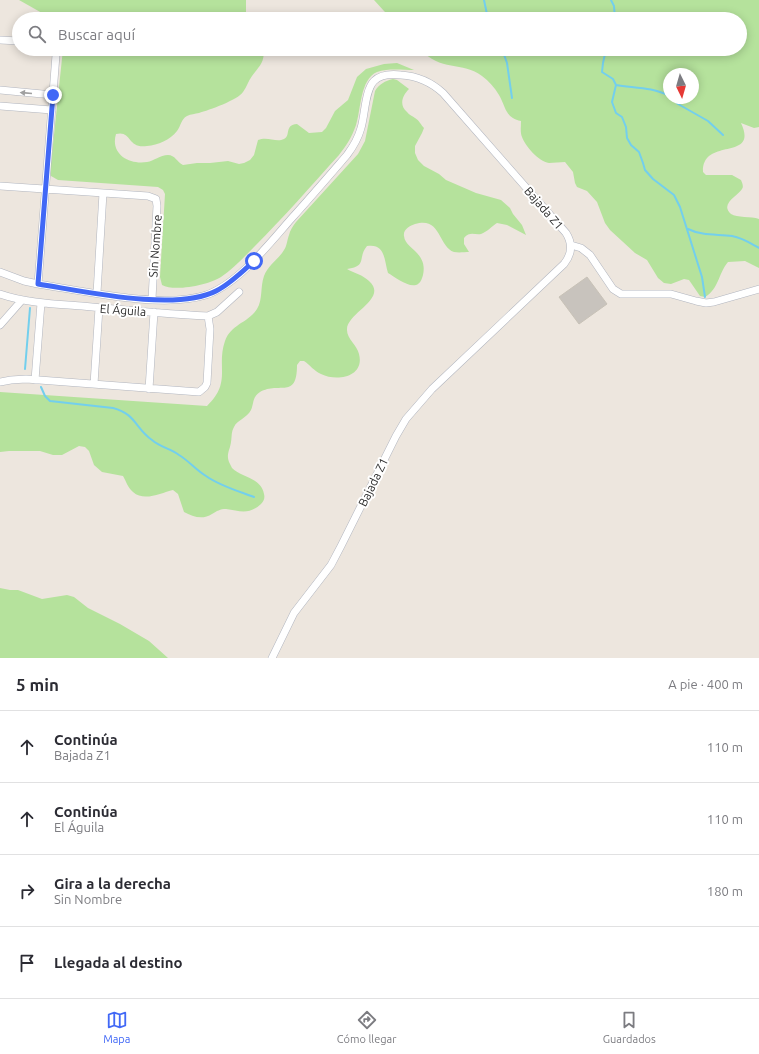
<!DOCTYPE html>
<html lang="es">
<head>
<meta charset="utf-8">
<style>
  body { margin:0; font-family:Ubuntu,sans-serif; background:#f7f7f7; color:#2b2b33 }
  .compass { position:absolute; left:663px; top:68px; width:36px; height:36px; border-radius:50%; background:#fff; box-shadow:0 2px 10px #0003; rotate:175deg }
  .stop { position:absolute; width:12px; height:12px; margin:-9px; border:3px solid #4168f6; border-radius:50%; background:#fff }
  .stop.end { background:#4168f6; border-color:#fff; box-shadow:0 1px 4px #0008 }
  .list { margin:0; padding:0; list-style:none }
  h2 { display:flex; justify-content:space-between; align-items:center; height:52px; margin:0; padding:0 16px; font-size:17px }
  h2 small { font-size:13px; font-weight:400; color:#7c7c81 }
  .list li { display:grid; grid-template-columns:26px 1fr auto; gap:12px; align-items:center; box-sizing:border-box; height:72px; padding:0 16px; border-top:1px solid #e1e1e2 }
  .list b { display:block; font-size:15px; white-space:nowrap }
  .list p { margin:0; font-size:13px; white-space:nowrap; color:#7c7c81 }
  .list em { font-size:13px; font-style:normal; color:#7c7c81 }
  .icon { flex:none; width:22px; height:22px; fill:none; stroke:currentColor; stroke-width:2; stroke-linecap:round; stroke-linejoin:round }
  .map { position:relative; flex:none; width:759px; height:658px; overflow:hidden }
  .search { position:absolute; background:#fff; box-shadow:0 2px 10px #0003; left:12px; right:12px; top:12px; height:44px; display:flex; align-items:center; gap:10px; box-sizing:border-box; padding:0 14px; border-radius:22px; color:#7c7c81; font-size:15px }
  .sheet { height:340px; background:#fff }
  nav { display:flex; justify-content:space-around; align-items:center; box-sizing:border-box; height:56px; border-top:1px solid #e1e1e2; background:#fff; font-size:11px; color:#7c7c81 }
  nav a { display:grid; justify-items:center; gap:2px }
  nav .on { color:#4168f6 }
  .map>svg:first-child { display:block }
  .green { fill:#b5e29c; fill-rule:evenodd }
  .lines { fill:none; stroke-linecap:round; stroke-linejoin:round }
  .stream { stroke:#73cfed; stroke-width:2 }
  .building { fill:#c8c3bd; stroke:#c8c2b7 }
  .minor-casing { stroke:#b1b5bf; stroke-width:8 }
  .minor { stroke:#fff; stroke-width:7 }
  .oneway { fill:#a0a0a0 }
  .route { stroke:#4168f6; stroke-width:5 }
  .labels { text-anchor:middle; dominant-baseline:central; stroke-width:4; stroke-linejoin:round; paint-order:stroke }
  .street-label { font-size:12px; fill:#2b2b2b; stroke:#fff }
</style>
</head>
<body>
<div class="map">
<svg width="759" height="658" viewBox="0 0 759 658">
  <rect width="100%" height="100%" fill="#ede6de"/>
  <path class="green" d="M 19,0 L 246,0 L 246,19 L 56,19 L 42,13 Z
    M 374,0 L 759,0 L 759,127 L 754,128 L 741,123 C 759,162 702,136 703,172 L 706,175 L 732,175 L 741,180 C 742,183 744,186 742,189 C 739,195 719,204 731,214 C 737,218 751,216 759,219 L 759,268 L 745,261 L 728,262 C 718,274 719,289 705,297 L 700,296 L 689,280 L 684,279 L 671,284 L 664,283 L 658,278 L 647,260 L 635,253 L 610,230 L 605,223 L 597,202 L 587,191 L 577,187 L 575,183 L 573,172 L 565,162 C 560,162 554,163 549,163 C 538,161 526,147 522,137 C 520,132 521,127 521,121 C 505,118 506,107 499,95 C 494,87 489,81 482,76 C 463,61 439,72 421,49 L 740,49 L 740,19 L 392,19 L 384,11 ZM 669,74 L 693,74 L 693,98 L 669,98 Z
    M 63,49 L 264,49 C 264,64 260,65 252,76 C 248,81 247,87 243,92 C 238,100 209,110 199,113 C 195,114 191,114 187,116 C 181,119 181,126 177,131 C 170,140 158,145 147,146 C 127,149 132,130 116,134 C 110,154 129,165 147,162 C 154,161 160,155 168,155 C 175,155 177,162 183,165 L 197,163 L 210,163 L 228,161 L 239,164 L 244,163 L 250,160 L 254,155 L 258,140 C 268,136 276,143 284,139 C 291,136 284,125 297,124 L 309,133 L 322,132 L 326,128 L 335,111 L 348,100 L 357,77 L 366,69 L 384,64 L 397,63 L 414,70 C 403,70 388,68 377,72 C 360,79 361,110 356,125 C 352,137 346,146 339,155 C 311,186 284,217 254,247 C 244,257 233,269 221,277 C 209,285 174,292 162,285 L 160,277 L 165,194 L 163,190 L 158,187 L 58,180 L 51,176 L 50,173 Z
    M 393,79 L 397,80 L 409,89 C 402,96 399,105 407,112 C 409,115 413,116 415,118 C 419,120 421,125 424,128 L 422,133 L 415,146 L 415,153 L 418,160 L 424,166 L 439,174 L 446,180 L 476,193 L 501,200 L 510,208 L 513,214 L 522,225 L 526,235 L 507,225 L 497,223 C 492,226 487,232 481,234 C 474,235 470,231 464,238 L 464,244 L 469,252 C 465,252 459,253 454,252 C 438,246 441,216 415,224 C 410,226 403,229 404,236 C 405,249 428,252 423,275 C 422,279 420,284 416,285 C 407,287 395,277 388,273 C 384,261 386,243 367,246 C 357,258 368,266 347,269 C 354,273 363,275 369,281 C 389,299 346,313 347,330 C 347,339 357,345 359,354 C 365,377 337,382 321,374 C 314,371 310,365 304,361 L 300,361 L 297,365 C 297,400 280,381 260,392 C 252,397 254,404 251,410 C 247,418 237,420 234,427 C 231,432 232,437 231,442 C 230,450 226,454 229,462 C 230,464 231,466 232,468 C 240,477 261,477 264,494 C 265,498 264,501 261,504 C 249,515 240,511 226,509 C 220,509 217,511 212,514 C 203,520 193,517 184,512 L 178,494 L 173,490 C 161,493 144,502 133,492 C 128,488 126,481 123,476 L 102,472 L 94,465 L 89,451 L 85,447 L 79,446 L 62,455 L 53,455 L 40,451 L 9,451 L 0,452 L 0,392 L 207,406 C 232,382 216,367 225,341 C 231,324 248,323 257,309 C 263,299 260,287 264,276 C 268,265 278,260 284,250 C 287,246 287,240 289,235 C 290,230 293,226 296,222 L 358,154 L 365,141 L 375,91 C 379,84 385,81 393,79 Z
    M 0,588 L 10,590 L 18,590 L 42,599 L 67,595 L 74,597 L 88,608 L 120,624 L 149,641 L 168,658 L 0,658 Z"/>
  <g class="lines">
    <path class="stream" d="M 484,0 L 488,19
      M 611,0 L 614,6 L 615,19
      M 502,49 L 507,63 L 512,98
      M 606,49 L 603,63 L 602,72 L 613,79 L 616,85 L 612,102 L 616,113 L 622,117 L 626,127 L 627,138 L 631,145 L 639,152 L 643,163 L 645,170 L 653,179 L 674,195 L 680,207 L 702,277 L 705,297
      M 616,85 C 634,88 653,87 669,96
      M 672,98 L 678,104 L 708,121 L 723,135
      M 688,229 C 702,236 717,234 732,236 C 743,238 750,243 759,248
      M 25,369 L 30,308
      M 41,387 L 45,396 L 50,401 L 113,408 C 136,414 135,428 152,440 C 160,447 171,449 179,455 C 189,461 196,470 206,476 C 220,486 238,491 254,497"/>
  </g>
  <path class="building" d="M 587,277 L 607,304 L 579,324 L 559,297 Z"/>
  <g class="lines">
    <defs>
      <path id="minor" d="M 0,40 L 19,41
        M 0,90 L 53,95
        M 0,106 L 52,110
        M 0,186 L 148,196 L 156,199 L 157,206 L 152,299
        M 571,245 L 581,248 L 590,255 L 613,289 L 621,294 L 671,294 L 696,301 L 706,303 L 714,302 L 759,289
        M 0,272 L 24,281 L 38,284 C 84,291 162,309 206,295 C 238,284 269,244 291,219 C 310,198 328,177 347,155 C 353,147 358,139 361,128 C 365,115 365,90 374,81 C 381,74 392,74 401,75 C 417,76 431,82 443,93 L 566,233 C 573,244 572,254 564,264 L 432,389 L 406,419 L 396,436 L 341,546 L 331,565 L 294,613 L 272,658
        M 38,284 L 56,55 L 55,49
        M 97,293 L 103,193
        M 0,294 C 26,303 55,304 82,306 C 124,310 166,314 208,316 L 217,312 L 239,292
        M 0,325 L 22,300
        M 35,380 L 41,303
        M 0,382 L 11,380 L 26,379 L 199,392 L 205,387 L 207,383 L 210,329 L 208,316
        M 94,384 L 99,308
        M 149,389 L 154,312"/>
    </defs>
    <use href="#minor" class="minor-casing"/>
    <use href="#minor" class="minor"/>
  </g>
  <defs><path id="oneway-solid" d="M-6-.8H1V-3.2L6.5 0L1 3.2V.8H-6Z"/></defs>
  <use class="oneway" href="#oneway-solid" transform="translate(26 93) rotate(-175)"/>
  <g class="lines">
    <path class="route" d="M 53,95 L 38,284 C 83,291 175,312 216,291 C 230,284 242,272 254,261"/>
  </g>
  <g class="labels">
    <g class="street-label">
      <text transform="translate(544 208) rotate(49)">Bajada Z1</text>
      <text transform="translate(155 246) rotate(-86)">Sin Nombre</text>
      <text transform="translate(123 310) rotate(4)">El Águila</text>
      <text transform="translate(373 482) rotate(-64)">Bajada Z1</text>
    </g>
  </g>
</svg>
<svg class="compass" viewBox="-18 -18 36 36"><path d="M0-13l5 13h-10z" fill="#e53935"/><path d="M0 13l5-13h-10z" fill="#7c7c81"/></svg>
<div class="stop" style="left:254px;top:261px"></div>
<div class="stop end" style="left:53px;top:95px"></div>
<div class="search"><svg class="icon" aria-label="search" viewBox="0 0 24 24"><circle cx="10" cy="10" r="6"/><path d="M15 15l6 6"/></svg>Buscar aquí</div>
</div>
<section class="sheet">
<h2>5 min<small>A pie · 400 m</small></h2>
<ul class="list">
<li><svg class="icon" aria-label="ahead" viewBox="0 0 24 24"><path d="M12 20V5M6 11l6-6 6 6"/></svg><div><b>Continúa</b><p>Bajada Z1</p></div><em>110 m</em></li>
<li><svg class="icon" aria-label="ahead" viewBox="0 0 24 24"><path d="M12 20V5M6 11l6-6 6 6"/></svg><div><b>Continúa</b><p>El Águila</p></div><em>110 m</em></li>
<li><svg class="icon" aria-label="right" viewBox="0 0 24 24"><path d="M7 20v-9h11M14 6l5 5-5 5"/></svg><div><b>Gira a la derecha</b><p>Sin Nombre</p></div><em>180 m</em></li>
<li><svg class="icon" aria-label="arrive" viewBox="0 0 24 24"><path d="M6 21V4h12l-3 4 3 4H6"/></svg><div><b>Llegada al destino</b></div></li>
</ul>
</section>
<nav>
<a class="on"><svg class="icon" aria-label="map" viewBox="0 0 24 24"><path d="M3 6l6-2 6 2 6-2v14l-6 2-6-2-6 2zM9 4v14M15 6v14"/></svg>Mapa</a>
<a><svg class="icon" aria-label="directions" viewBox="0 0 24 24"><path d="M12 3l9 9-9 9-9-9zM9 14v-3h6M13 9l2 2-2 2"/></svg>Cómo llegar</a>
<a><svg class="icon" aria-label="saved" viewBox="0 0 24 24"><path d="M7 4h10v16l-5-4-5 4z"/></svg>Guardados</a>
</nav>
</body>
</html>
